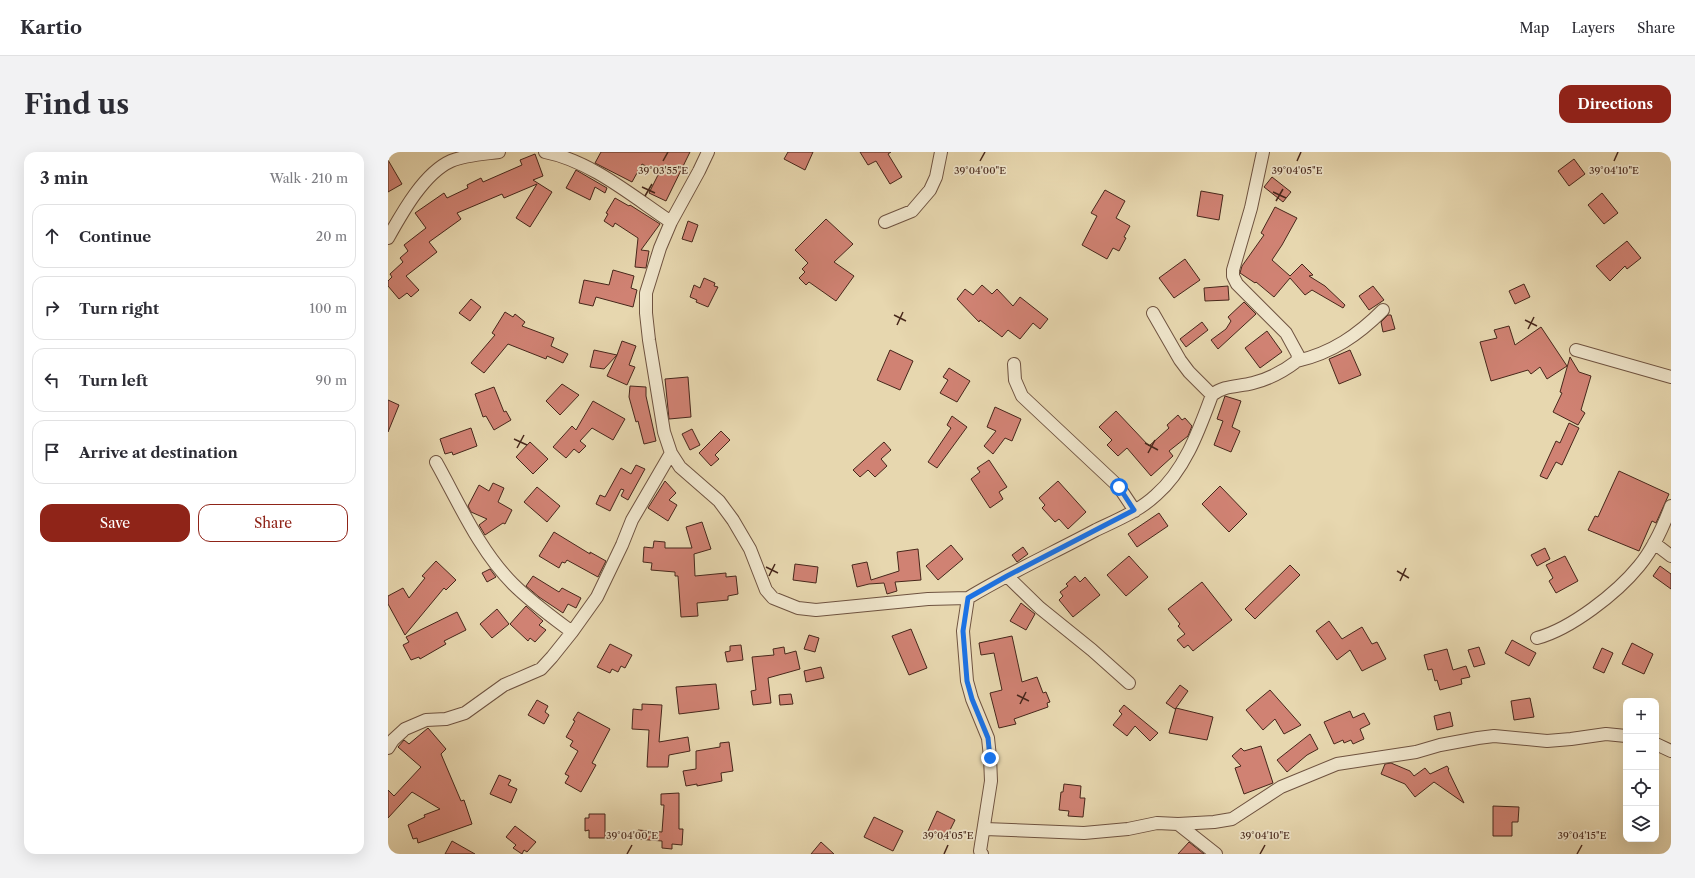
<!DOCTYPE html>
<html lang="en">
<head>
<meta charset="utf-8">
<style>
  body { margin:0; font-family:"Libre Caslon Text",serif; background:#f2f2f3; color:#2b2b33 }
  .controls { position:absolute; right:12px; bottom:12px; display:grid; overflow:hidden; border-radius:8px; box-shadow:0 4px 16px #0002 }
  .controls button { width:36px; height:36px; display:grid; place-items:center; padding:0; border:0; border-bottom:1px solid #e1e1e2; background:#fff; color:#2b2b33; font:20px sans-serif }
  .stop { position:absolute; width:12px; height:12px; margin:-9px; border:3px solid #1a73e8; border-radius:50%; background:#fff }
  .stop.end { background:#1a73e8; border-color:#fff; box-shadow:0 1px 4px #0008 }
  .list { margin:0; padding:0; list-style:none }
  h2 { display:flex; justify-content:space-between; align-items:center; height:52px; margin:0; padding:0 16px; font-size:17px }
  h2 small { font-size:13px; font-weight:400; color:#7c7c81 }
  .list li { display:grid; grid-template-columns:26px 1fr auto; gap:12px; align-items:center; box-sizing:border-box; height:64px; margin:0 8px 8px; padding:0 8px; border:1px solid #e1e1e2; border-radius:12px }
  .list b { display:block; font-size:15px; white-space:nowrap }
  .list em { font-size:13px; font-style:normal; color:#7c7c81 }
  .actions { display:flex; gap:8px; padding:12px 16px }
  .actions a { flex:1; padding:9px 0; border:1px solid #8f2418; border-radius:12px; text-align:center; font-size:14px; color:#8f2418 }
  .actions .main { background:#8f2418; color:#fff }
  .icon { flex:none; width:22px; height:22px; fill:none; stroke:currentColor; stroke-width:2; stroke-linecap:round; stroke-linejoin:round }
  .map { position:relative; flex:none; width:1283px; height:702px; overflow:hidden; border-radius:12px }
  header { display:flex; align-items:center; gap:24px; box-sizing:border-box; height:56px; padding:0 20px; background:#fff; border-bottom:1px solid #e1e1e2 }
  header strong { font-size:19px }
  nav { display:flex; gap:22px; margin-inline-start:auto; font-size:14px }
  .intro { display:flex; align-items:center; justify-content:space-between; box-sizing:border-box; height:96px; padding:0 24px }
  h1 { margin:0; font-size:28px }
  .button { padding:10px 18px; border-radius:12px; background:#8f2418; color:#fff; font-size:14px; font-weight:700 }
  main { display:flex; gap:24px; padding:0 24px }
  aside { flex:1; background:#fff; border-radius:12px; box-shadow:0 4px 16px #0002 }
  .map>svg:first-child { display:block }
  .building { fill:#d08273; stroke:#47271b }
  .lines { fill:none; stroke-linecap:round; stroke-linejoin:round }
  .street-casing { stroke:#6f5340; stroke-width:14 }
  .street { stroke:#efe5cb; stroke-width:12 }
  .route { stroke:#1a73e8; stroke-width:5 }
  .ticks { fill:none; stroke:#47271b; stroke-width:1.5 }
  .ticks-label { font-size:10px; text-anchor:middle; fill:#47271b; stroke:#efe5cb; stroke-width:3.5; stroke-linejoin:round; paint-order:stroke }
</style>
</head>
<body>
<header>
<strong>Kartio</strong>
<nav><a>Map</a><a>Layers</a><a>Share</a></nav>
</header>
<div class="intro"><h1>Find us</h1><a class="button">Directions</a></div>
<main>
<aside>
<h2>3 min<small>Walk · 210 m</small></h2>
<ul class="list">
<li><svg class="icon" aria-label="ahead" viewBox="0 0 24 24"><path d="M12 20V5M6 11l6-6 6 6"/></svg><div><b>Continue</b></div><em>20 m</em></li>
<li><svg class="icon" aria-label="right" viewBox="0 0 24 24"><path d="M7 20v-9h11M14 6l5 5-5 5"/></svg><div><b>Turn right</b></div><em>100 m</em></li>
<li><svg class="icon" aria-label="left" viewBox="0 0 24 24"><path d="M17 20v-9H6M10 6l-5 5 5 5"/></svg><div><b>Turn left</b></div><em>90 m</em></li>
<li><svg class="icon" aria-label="arrive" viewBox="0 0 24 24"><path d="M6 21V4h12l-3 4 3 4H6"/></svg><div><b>Arrive at destination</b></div></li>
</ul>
<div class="actions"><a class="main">Save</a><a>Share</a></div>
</aside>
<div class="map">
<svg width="1283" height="702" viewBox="0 0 1283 702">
  <rect width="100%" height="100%" fill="#e7d7af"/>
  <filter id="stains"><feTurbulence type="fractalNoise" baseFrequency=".005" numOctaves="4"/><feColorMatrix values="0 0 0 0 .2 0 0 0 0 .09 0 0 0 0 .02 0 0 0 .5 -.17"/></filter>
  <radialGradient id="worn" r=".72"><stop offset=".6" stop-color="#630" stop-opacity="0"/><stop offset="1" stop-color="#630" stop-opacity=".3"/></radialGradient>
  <path class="building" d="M 213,0 L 302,0 L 278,49 L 261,41 L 271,21 L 254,12 L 244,30 L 207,11 Z
    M 400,0 L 425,0 L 417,18 L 396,7 Z
    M 472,0 L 503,0 L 500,2 L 514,25 L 502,32 L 488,9 L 480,13 Z
    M 147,2 L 155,24 L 145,28 L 164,40 L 142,75 L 128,66 L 149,32 L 116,46 L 114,42 L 69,61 L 73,67 L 41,90 L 49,100 L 18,124 L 31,138 L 23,145 L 19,141 L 11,147 L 0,134 L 0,129 L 4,125 L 2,122 L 15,110 L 12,106 L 20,99 L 16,93 L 38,76 L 27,61 L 56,41 L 59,46 L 80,36 L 79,33 L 93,26 L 95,30 L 134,13 L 132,8 Z
    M 1186,7 L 1197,22 L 1181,34 L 1170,19 Z
    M 0,8 L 14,32 L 0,40 Z
    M 188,18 L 219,36 L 217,41 L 207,35 L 202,48 L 178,36 Z
    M 884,25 L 903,40 L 895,50 L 876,35 Z
    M 717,38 L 737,49 L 728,66 L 742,74 L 736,85 L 738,86 L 731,99 L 725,96 L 719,107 L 694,93 L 709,64 L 703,61 Z
    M 813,39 L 835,43 L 831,68 L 809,64 Z
    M 1214,41 L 1230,61 L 1216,72 L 1200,53 Z
    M 227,46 L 241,54 L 242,53 L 272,72 L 253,98 L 261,99 L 258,116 L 247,115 L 250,86 L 227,71 L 225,75 L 216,69 L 220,62 L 218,61 Z
    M 887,55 L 909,66 L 894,93 L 884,108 L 902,124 L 914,112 L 925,123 L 921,124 L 937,134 L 957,153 L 955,156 L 924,138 L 917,143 L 902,126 L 886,145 L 868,130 L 867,131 L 852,121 L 854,114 L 876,83 L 873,81 Z
    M 438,67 L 465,92 L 446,110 L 466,124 L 448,149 L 421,130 L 418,133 L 411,126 L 417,120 L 414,117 L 420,111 L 407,98 Z
    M 300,69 L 310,73 L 304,90 L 294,87 Z
    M 1239,89 L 1253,106 L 1239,117 L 1237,114 L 1222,129 L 1208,114 Z
    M 797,107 L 812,128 L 786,146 L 771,126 Z
    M 225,118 L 246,124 L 243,136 L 249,138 L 245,155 L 208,145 L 205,154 L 191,151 L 196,128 L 221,133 Z
    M 316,126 L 327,131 L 326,134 L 330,135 L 320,155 L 308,150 L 309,148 L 302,145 L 306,133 L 312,136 Z
    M 1136,132 L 1142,145 L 1127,152 L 1121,139 Z
    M 594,133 L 604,142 L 609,137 L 625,154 L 632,145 L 660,167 L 652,177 L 645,171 L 632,187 L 620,178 L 614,185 L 592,168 L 591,170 L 569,147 L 577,137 L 585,143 Z
    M 840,134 L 841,148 L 817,149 L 816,136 Z
    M 985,134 L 996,148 L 981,158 L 971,144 Z
    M 83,147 L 93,155 L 82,169 L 71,161 Z
    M 856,150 L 868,162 L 830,197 L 823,188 L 838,177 L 843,169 L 840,165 Z
    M 117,160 L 125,165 L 127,162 L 137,170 L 134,174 L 166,186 L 163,194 L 180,202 L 175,211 L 159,204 L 158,207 L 120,192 L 96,221 L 83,211 L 107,183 L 104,181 Z
    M 1000,163 L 1003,163 L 1007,177 L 995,180 L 993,170 Z
    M 814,170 L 820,178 L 798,195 L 792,187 Z
    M 1121,174 L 1127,193 L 1153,175 L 1179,214 L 1159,227 L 1152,215 L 1143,222 L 1140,218 L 1103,229 L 1092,190 L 1109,186 L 1106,178 Z
    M 879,179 L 894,200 L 872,216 L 857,196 Z
    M 234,189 L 248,194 L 241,213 L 247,215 L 239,233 L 219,224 L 229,203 L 216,217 L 202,215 L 206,198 L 229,203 Z
    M 502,198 L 525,209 L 512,238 L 489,228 Z
    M 962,198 L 973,223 L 951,232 L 941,207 Z
    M 1182,205 L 1191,220 L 1203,224 L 1193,258 L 1197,261 L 1190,273 L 1165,260 L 1174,241 L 1172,240 Z
    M 561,216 L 582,229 L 569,250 L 552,241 L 560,228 L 555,225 Z
    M 300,225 L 303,265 L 281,267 L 277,227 Z
    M 174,232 L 191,243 L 172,263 L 158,249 Z
    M 242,234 L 258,235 L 258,244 L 268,289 L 256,292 L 250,269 L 248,270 L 241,245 Z
    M 106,235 L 116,260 L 118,259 L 123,268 L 106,278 L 98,264 L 95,265 L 87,242 Z
    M 837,244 L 853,249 L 844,275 L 852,279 L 843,300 L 826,293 L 835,269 L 829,267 Z
    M 0,248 L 11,253 L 0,280 Z
    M 205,249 L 237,267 L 225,288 L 204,276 L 192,289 L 198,294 L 191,301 L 186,297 L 178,306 L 165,295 L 184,274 L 188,278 Z
    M 607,255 L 633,267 L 624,289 L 617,286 L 605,302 L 596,294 L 608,279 L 599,275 Z
    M 728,259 L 761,294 L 781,276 L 779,273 L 790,263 L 794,268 L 797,266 L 804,274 L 800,284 L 781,299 L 785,304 L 763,324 L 739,296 L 730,304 L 719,293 L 724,288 L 711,275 Z
    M 564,264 L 579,275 L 549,316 L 540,310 L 563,276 L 559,273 Z
    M 1181,271 L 1191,276 L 1174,313 L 1168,310 L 1159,327 L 1152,324 L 1168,289 L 1172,291 Z
    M 83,276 L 89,294 L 65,303 L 64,300 L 57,302 L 52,287 Z
    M 304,277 L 312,293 L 302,298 L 294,282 Z
    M 333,279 L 342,288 L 327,303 L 331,307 L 323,314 L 311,301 Z
    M 142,290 L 160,307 L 145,322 L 128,305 Z
    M 496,290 L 503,298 L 493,307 L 499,314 L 487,325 L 480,318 L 472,325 L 465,318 Z
    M 601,308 L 619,335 L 611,340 L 615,347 L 602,356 L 583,327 L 592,320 L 589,316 Z
    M 248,313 L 257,317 L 240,348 L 233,344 L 236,338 L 233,337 L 222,359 L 208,352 L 212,343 L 217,345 L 233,316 L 243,322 Z
    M 1231,319 L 1281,342 L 1268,371 L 1264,369 L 1251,399 L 1200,378 L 1207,364 L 1210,365 Z
    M 277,329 L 288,341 L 281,348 L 289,353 L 280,369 L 260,356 Z
    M 670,329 L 698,360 L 680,377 L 671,367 L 667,370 L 654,356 L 657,353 L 651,346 Z
    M 105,331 L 116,336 L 110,350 L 124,358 L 117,372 L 115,371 L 97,383 L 91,373 L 99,367 L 83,360 L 80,354 L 91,333 L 101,339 Z
    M 832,334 L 859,362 L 841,380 L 814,352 Z
    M 149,335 L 172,354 L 159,370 L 136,350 Z
    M 771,361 L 780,374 L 749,395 L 740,382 Z
    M 314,370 L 323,397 L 306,402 L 307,424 L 338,421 L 338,425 L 348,424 L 350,442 L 340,444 L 340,448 L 309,451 L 310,464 L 293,465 L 290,424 L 287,424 L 287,420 L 263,418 L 264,411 L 255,410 L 256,395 L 265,396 L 266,389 L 277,390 L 277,396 L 304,396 L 298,375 Z
    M 166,380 L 202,402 L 202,400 L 218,409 L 210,425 L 179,408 L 177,411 L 174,410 L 171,416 L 151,404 Z
    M 563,393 L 575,407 L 550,428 L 538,414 Z
    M 635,395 L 640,402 L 629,410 L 624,403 Z
    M 1157,396 L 1162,407 L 1149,414 L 1143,403 Z
    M 530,397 L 533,428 L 507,430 L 509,439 L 499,442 L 496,431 L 481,432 L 469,435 L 464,413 L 479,410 L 483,428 L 511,419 L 509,400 Z
    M 741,404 L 760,425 L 738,444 L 719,423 Z
    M 1177,404 L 1190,429 L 1168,441 L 1161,429 L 1165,426 L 1158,413 Z
    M 48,409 L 68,428 L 58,438 L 56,436 L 17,483 L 0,452 L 0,444 L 15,436 L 21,446 L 37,426 L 34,424 Z
    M 407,412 L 430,415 L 428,431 L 405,428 Z
    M 902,413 L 912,423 L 867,467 L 857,457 Z
    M 1272,414 L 1283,422 L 1283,437 L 1265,424 Z
    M 102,417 L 108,425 L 99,430 L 94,421 Z
    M 145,424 L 171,440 L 174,436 L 193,446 L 188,456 L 180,452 L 175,461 L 151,445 L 138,434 Z
    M 687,424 L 692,430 L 697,425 L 712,443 L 685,465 L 671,448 L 675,444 L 672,440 L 680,434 L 678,432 Z
    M 814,430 L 844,468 L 805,499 L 800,493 L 796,496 L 789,488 L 797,482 L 790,474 L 792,472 L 780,457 Z
    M 633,451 L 647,462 L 638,478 L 622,469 Z
    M 138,454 L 155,469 L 151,473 L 158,478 L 147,490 L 142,486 L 140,489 L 122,472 Z
    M 109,457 L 121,472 L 104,486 L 92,472 Z
    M 69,460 L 78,478 L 56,489 L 58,492 L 32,507 L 31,505 L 23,508 L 15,493 L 21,490 L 18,485 Z
    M 941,469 L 954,487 L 974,475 L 984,492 L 989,490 L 998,507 L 974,519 L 962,498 L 949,508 L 928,479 Z
    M 523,477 L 539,516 L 521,523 L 504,484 Z
    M 421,483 L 431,486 L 427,500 L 416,497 Z
    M 624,484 L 634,530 L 649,525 L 655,541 L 658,540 L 662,550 L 659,551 L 660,555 L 626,567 L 628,572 L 611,576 L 602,541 L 614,538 L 606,501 L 593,503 L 591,491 Z
    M 1124,488 L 1148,501 L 1141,514 L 1117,501 Z
    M 1244,491 L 1265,502 L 1256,522 L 1234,512 Z
    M 222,492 L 244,503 L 237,516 L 233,514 L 230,520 L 224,517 L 222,521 L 209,515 Z
    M 353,493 L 355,508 L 339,510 L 337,500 L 342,499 L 342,494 Z
    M 396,495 L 397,502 L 408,499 L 412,517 L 380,526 L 383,551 L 365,553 L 363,539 L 368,538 L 364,505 L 386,503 L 385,497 Z
    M 1091,495 L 1097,512 L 1086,515 L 1080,498 Z
    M 1214,496 L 1225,501 L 1216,521 L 1205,516 Z
    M 1059,497 L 1065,518 L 1078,514 L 1082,525 L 1073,527 L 1074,532 L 1052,538 L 1049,528 L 1047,529 L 1044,517 L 1040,518 L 1036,503 Z
    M 433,515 L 436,526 L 418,530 L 416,519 Z
    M 328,532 L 331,557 L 291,562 L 288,535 Z
    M 792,533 L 800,539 L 788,556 L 825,565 L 819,588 L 781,581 L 788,556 L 787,557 L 778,551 Z
    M 882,538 L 913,573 L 896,582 L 887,567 L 875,578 L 858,558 Z
    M 403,542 L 405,552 L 392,553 L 391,543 Z
    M 1142,546 L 1146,565 L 1126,568 L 1123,549 Z
    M 149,548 L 160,554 L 157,560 L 161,563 L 156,572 L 140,563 Z
    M 254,552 L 274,553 L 271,590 L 300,585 L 302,599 L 281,603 L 280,615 L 259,615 L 261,578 L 244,577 L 245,557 L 254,558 Z
    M 736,553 L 770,581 L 762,589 L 747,574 L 739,584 L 725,573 L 734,562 L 731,559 Z
    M 962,559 L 965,566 L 976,561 L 982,572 L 972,577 L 976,587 L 965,592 L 963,588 L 956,591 L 955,588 L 946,592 L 936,570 Z
    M 190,560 L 222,577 L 204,611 L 208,613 L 193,640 L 177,631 L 181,624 L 177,622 L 190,599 L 182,594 L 185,589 L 178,585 L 187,569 L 185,568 Z
    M 1062,560 L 1065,574 L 1049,578 L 1046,564 Z
    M 40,576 L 58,597 L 53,602 L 73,649 L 76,648 L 84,672 L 30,691 L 29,686 L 25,687 L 20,673 L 37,665 L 36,663 L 52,657 L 24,640 L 0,666 L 0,638 L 6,644 L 33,615 L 10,595 L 16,588 L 21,592 Z
    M 922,582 L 930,597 L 919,603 L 899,620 L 889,608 Z
    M 341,590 L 345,619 L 333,621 L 334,629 L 309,634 L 309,632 L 298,634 L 295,619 L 308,617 L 308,599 L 332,595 L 332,591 Z
    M 873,594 L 885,631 L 856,642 L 847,616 L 853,614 L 844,604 L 853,596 L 856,599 Z
    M 1003,611 L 1022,619 L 1026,624 L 1037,616 L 1042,622 L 1059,614 L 1061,617 L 1060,618 L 1076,651 L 1046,630 L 1027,645 L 1017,632 L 993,622 L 997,612 Z
    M 111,623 L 123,628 L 120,633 L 129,637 L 123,651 L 102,642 Z
    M 676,632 L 693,634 L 692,646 L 697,646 L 695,665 L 680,664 L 681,659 L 671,658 L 673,640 L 675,640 Z
    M 291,641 L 291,677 L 295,677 L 294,693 L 284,692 L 284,697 L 274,696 L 274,689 L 249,687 L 250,678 L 274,680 L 276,653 L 273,653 L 273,642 Z
    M 1105,654 L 1131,655 L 1130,670 L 1124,670 L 1124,684 L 1105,684 Z
    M 549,659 L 567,668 L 557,688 L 540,679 Z
    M 201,662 L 217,662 L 217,686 L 201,686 L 201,678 L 197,679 L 197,666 L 201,666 Z
    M 486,665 L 515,679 L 505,699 L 476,685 Z
    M 127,674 L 148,690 L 139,700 L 136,698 L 134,702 L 125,696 L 128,693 L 118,685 Z
    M 64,689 L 87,702 L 57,702 Z
    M 433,690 L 446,702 L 423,702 Z
    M 801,690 L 816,702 L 790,702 Z"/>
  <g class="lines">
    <defs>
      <path id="street" d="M 157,0 C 203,9 244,44 283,70
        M 320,0 L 311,19 L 283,70 L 272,96 L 258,141 L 258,161 L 261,188 L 276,280 L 283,301 L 292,315 L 331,349 L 345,368 L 362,397 L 378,438 L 385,446 L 410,456 L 428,458 L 540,447 L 580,446
        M 497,70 L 524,59 L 542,38 L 548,25 L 553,0
        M 0,86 C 14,61 36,21 63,9 C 77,3 96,2 111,0
        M 765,161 L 792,208 L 801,220 L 824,243
        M 1188,198 L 1283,225
        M 909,209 C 944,201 970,183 995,158
        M 626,212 L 627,228 L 634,244 L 731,335 L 747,359
        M 48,310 C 71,351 91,398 125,432 C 143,450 164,465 184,480
        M 1266,391 L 1283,404
        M 619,424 L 652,456 L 704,498 L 741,531
        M 1149,486 C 1183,477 1229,441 1251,414 C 1266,396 1275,375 1283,354
        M 1268,592 L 1283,599
        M 0,596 L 5,588 L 17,577 L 38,568 L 58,567 L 77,561 L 116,533 L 153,517 L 164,505 L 184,480 L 209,445 L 234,393 L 244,368 L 283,301
        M 790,672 L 828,702
        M 597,677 L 696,681 L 740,677 L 769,671 L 790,672 L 826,670 L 844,667 L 893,635 L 949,612 L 1028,600 L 1052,593 L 1090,586 L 1106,584 L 1159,589 L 1183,587 L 1218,582 L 1238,584
        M 594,702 L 592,699 L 603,629 L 602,605 L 600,586 L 584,547 L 579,529 L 575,479 L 580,446 C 621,421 665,401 708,378 C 729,368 751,359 768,343 C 797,318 811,278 824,243 C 836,233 850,235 865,231 C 881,227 896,219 909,209 L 910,203 L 898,181 L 849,132 L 845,124 L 845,118 L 863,56 L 875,0"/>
    </defs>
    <use href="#street" class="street-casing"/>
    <use href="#street" class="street"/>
  </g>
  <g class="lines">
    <path class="route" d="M 602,606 L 600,586 L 584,547 L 579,529 L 575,479 L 580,446 L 619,424 L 746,358 L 731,335"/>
  </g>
  <path class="ticks" d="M 275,9 L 280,0M 592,9 L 597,0M 909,9 L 913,0M 1226,9 L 1230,0M 254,35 L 267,41M 885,40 L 898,46M 257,44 L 264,32M 888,49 L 895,37M 506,163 L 518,169M 1137,168 L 1149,174M 509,173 L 515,160M 1140,177 L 1146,165M 126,287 L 139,293M 757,291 L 770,298M 129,296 L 136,283M 760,301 L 767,288M 378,415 L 390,421M 1009,419 L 1021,426M 381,424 L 387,412M 1012,429 L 1018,416M 629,543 L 641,549M 632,552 L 638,540M 239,702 L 244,693M 556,702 L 560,693M 872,702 L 877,693M 1189,702 L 1194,693"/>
  <g class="ticks-label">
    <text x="275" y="22">39°03'55"E</text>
    <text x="592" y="22">39°04'00"E</text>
    <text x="909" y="22">39°04'05"E</text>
    <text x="1226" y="22">39°04'10"E</text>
    <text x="244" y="687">39°04'00"E</text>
    <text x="560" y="687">39°04'05"E</text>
    <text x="877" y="687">39°04'10"E</text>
    <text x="1194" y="687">39°04'15"E</text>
  </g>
  <rect width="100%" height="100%" filter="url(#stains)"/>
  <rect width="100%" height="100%" fill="url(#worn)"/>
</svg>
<div class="controls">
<button>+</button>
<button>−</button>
<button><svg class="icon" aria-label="locate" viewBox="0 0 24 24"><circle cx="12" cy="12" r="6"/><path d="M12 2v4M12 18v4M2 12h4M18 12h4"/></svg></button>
<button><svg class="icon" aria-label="layers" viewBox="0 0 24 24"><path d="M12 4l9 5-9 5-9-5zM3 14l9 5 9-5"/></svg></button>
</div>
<div class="stop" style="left:731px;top:335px"></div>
<div class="stop end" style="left:602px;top:606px"></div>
</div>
</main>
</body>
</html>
